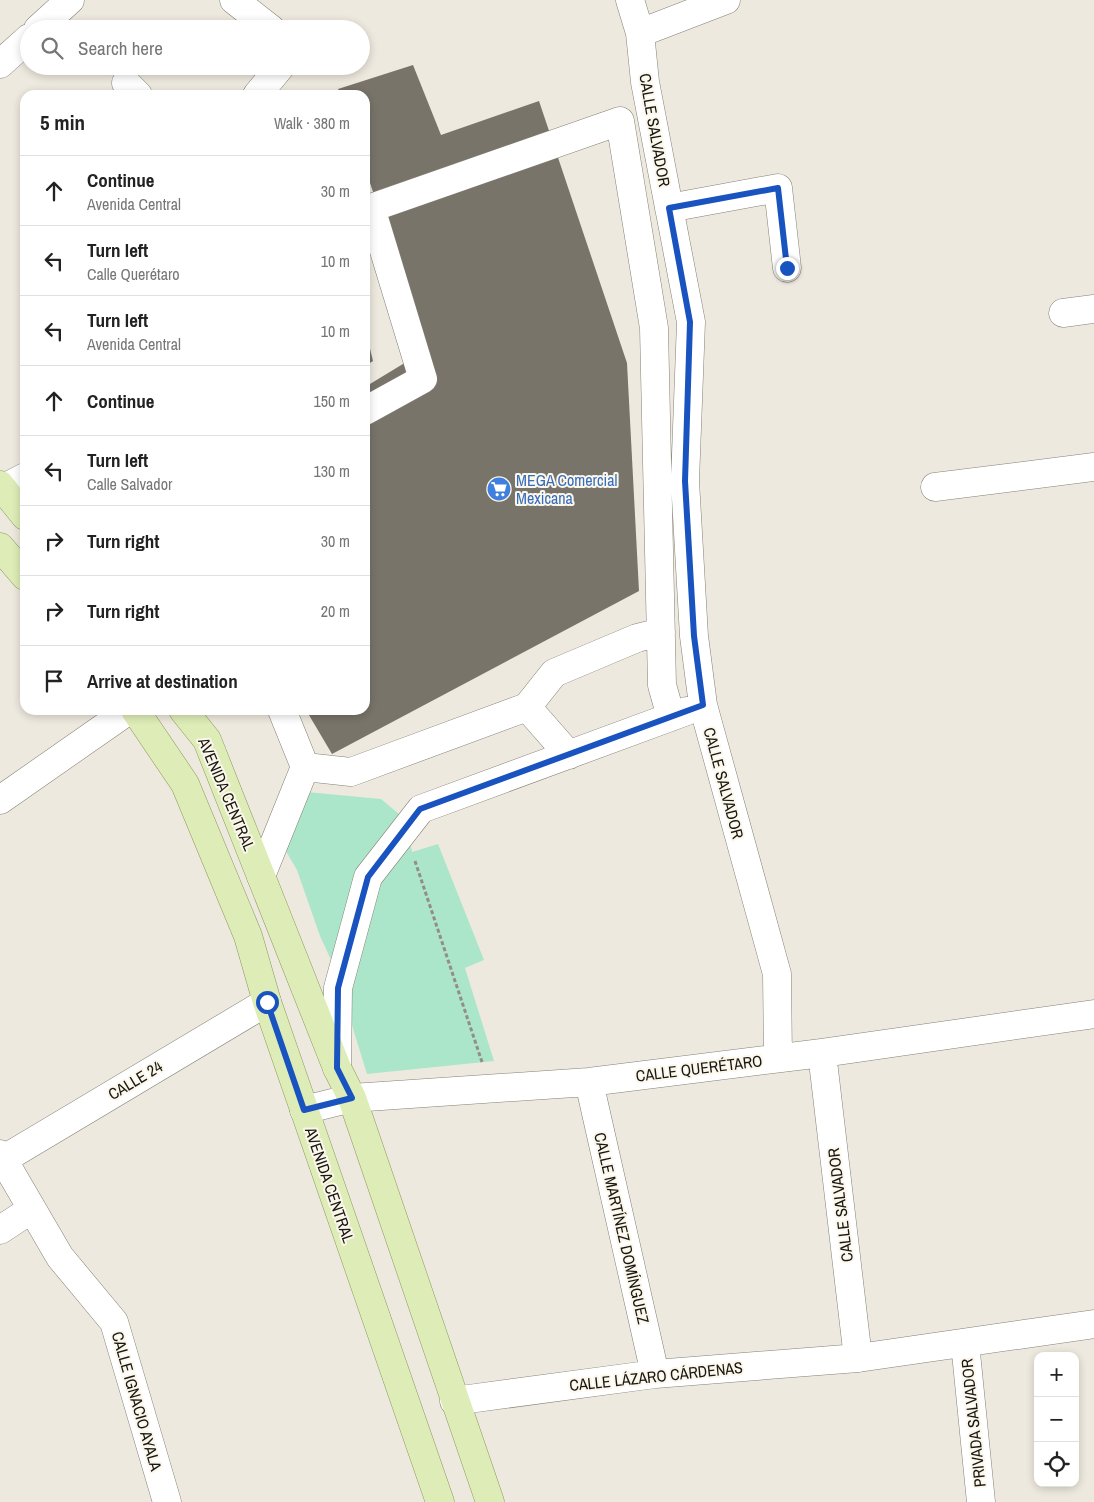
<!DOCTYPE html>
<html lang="en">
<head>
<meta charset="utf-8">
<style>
  body { margin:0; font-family:"Archivo Narrow",sans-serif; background:#f6f6f6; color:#222 }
  .controls { position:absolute; right:15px; bottom:15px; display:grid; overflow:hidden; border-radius:10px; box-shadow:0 2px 8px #0003 }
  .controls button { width:45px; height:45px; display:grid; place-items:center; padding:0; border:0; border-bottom:1px solid #e0e0e0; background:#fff; color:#222; font:25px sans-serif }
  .stop { position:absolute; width:15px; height:15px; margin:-11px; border:4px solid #1953bf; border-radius:50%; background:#fff }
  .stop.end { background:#1953bf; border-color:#fff; box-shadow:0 1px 5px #0008 }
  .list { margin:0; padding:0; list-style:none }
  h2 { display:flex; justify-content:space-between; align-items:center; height:65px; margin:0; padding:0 20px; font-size:21px }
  h2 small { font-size:16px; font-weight:400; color:#767676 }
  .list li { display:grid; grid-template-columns:32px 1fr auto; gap:15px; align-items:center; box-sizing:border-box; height:70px; padding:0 20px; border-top:1px solid #e0e0e0 }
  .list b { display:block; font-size:19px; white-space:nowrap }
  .list p { margin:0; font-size:16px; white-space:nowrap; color:#767676 }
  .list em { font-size:16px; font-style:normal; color:#767676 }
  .icon { flex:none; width:28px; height:28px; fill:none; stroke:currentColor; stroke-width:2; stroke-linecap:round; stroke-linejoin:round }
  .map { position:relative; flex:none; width:1094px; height:1502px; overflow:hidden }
  .search { position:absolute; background:#fff; box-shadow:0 2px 8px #0003; left:20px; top:20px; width:350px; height:55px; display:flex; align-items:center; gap:12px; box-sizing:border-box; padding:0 18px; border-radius:28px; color:#767676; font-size:19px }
  .panel { position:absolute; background:#fff; box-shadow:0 2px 8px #0003; left:20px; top:90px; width:350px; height:625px; border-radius:15px }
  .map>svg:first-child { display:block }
  .green { fill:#ace6ca }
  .building { fill:#79746a }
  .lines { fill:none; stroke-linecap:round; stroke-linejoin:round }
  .minor-casing { stroke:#848075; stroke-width:29 }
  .major-casing { stroke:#8b9a5e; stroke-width:29 }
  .path { stroke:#928e87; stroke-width:3; stroke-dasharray:4 2.5; stroke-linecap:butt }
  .minor { stroke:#fff; stroke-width:28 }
  .major { stroke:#deecb7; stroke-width:28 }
  .route { stroke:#1953bf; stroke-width:6 }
  .labels { text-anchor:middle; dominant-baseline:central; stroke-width:4; stroke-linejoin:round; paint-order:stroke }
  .street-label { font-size:16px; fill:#191713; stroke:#fcf7eb }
  .shop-label { font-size:16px; fill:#366cbe; stroke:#fcf7eb; text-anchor:start }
</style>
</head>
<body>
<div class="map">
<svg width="1094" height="1502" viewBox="0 0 1094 1502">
  <rect width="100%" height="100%" fill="#eee9de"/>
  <path class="green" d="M 296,791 L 381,799 L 399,814 L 407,826 L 412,852 L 438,844 L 484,960 L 465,968 L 494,1061 L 367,1074 L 333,964 L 320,936 L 297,870 L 277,836 Z"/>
  <path class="building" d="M 413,65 L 441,135 L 539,101 L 627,363 L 639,591 L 332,754 L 306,710 L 365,710 L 365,387 L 426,350 L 365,168 L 365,95 L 341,95 L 338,89 Z
    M 365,328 L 373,361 L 365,366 Z"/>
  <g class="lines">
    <defs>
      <path id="minor" d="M 234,0 L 271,29
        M 630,0 L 640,33 L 645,82 L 691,322 L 685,481 L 694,636 L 703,705 L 777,974 L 778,1058
        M 38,29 L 70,0
        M 640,33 L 726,0
        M 0,64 L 29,38
        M 126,83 L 138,95
        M 257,95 L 281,66
        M 669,208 L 778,188 L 787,268
        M 1063,313 L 1094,309
        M 365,411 L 423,379 L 371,208 L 620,121 L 654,328 L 662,685 L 671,717
        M 935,487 L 1094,467
        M 0,490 L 25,477
        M 527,707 L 569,755
        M 305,767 L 351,772 L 527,707 L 554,673 L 637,638 L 661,632
        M 0,800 L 129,710
        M 261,876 L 305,767 L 282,710
        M 822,1053 L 858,1358
        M 337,1068 L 338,988 L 368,877 L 421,809 L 687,711
        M 589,1082 L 655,1374
        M 304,1110 L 352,1098 L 589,1082 L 822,1053 L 1094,1014
        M 0,1154 L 60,1257 L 114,1322 L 167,1502
        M 4,1159 L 267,1002
        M 0,1230 L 32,1209
        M 965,1343 L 981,1502
        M 454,1401 L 655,1374 L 858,1358 L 1094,1324"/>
      <path id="major" d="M 0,485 L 25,516
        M 0,547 L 25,576
        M 135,710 L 185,784 L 248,936 L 267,1002 L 440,1502
        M 183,710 L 207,740 L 337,1068 L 352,1098 L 490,1502"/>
    </defs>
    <use href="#minor" class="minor-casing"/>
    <use href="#major" class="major-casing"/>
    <path class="path" d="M 415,861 L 482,1062"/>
    <use href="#minor" class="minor"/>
    <use href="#major" class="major"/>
  </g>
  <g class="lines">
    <path class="route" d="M 267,1002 L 304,1110 L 352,1098 L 337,1068 L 338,988 L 368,877 L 420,809 L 703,705 L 694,636 L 685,481 L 690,322 L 669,208 L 778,188 L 787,268"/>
  </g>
  <defs>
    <symbol id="supermarket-disc" viewBox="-11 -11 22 22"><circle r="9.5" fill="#3f7fe0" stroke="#fcf7eb"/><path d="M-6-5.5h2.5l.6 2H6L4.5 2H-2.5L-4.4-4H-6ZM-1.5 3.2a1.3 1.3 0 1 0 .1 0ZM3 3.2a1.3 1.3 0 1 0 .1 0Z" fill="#fff"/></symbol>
  </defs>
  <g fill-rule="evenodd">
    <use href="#supermarket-disc" x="485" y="475" width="28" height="28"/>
  </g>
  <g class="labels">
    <g class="street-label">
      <text transform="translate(655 130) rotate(80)">CALLE SALVADOR</text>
      <text transform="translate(724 783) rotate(75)">CALLE SALVADOR</text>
      <text transform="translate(227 794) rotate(67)">AVENIDA CENTRAL</text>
      <text transform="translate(699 1068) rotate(-7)">CALLE QUERÉTARO</text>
      <text transform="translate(135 1080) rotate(-31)">CALLE 24</text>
      <text transform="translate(330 1185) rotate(71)">AVENIDA CENTRAL</text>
      <text transform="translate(840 1205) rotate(-97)">CALLE SALVADOR</text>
      <text transform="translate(622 1228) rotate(77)">CALLE MARTÍNEZ DOMÍNGUEZ</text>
      <text transform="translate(656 1376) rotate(-6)">CALLE LÁZARO CÁRDENAS</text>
      <text transform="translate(137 1401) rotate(74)">CALLE IGNACIO AYALA</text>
      <text transform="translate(973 1423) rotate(-96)">PRIVADA SALVADOR</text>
    </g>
    <g class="shop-label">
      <text x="516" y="480">MEGA Comercial<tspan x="516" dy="18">Mexicana</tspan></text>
    </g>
  </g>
</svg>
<div class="controls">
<button>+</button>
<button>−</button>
<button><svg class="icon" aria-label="locate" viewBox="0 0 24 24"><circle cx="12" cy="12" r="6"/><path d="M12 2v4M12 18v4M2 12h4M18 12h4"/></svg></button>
</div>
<div class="stop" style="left:267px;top:1002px"></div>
<div class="stop end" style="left:787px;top:268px"></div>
<div class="search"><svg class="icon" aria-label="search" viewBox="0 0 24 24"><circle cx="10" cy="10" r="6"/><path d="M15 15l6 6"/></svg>Search here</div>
<section class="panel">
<h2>5 min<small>Walk · 380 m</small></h2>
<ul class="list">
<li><svg class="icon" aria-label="ahead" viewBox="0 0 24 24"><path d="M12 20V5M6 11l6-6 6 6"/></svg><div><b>Continue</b><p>Avenida Central</p></div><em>30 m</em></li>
<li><svg class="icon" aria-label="left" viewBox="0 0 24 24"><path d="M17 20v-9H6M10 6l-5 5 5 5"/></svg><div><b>Turn left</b><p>Calle Querétaro</p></div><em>10 m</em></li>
<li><svg class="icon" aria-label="left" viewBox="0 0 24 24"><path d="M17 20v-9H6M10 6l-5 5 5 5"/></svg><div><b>Turn left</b><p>Avenida Central</p></div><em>10 m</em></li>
<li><svg class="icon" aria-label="ahead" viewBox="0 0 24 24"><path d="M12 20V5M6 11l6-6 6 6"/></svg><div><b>Continue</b></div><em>150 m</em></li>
<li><svg class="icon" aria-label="left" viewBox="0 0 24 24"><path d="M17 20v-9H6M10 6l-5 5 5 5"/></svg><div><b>Turn left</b><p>Calle Salvador</p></div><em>130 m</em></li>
<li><svg class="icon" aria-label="right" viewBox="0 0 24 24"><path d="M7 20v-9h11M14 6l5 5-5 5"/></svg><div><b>Turn right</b></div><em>30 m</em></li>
<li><svg class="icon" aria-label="right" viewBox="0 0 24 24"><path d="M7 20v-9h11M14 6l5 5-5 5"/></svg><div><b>Turn right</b></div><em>20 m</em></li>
<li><svg class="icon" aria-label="arrive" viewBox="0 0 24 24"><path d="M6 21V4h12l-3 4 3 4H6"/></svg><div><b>Arrive at destination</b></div></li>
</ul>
</section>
</div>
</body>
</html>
